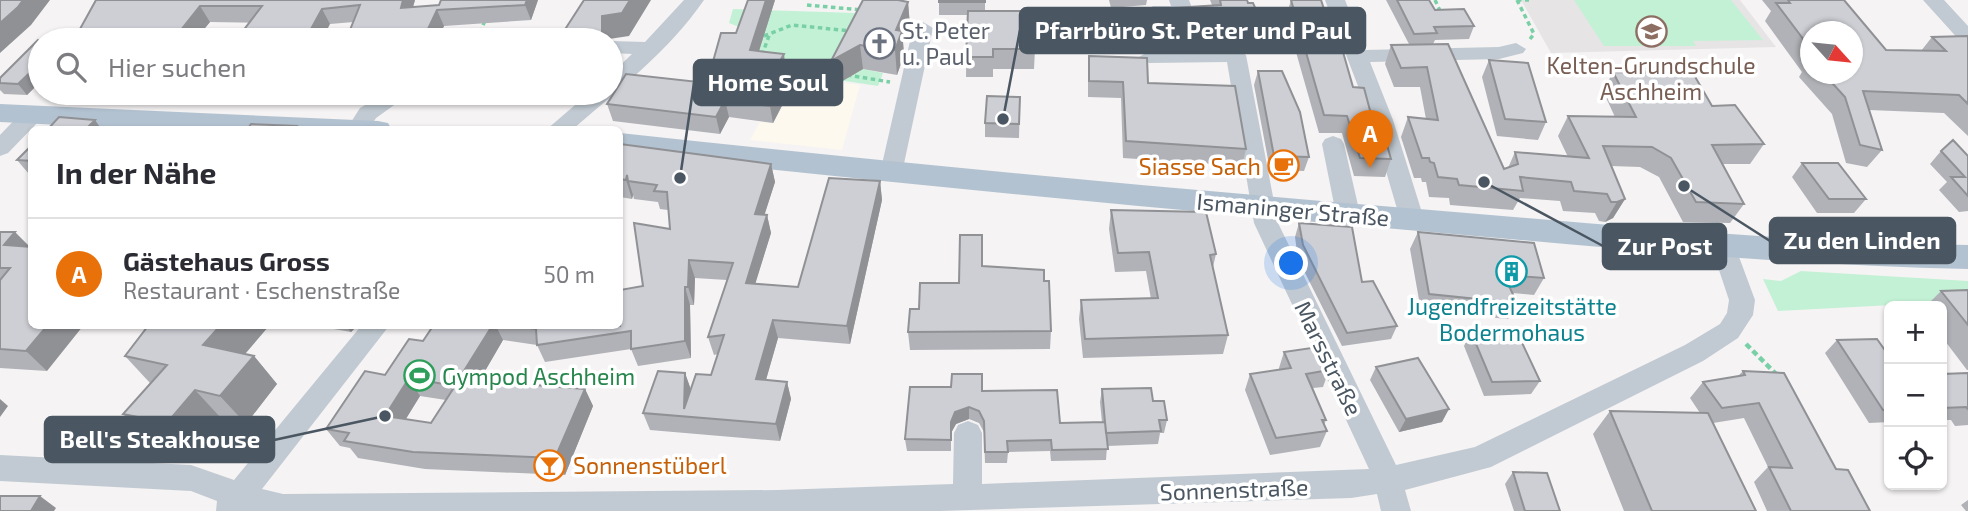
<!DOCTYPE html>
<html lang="de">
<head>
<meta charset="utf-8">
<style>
  body { margin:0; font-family:"Exo 2",sans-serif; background:#f7f7f7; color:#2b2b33 }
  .controls { position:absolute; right:21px; bottom:21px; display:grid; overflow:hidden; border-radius:10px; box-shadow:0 2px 5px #0004 }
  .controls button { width:63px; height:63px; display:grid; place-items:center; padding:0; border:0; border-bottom:2px solid #e1e1e2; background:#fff; color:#2b2b33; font:35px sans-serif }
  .compass { position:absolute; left:1800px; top:21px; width:63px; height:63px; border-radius:50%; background:#fff; box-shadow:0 2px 5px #0004; rotate:117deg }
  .you { position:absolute; left:1292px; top:264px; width:24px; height:24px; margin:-18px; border:5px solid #fff; border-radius:50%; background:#1a73e8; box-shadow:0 0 0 10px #1a73e833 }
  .badge { display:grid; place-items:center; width:46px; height:46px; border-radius:50%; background:#ea580c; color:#fff; font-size:23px; font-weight:700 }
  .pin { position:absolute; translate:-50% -58px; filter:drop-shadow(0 2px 4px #0008) }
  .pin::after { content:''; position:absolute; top:37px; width:24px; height:21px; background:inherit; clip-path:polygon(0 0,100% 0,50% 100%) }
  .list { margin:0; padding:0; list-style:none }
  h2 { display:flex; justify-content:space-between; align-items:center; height:91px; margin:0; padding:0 28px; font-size:30px }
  h2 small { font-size:23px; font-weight:400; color:#7c7c81 }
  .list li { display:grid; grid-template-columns:46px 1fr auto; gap:21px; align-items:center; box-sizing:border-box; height:112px; padding:0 28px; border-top:2px solid #e1e1e2 }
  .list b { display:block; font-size:26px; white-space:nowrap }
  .list p { margin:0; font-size:23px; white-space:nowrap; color:#7c7c81 }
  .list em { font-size:23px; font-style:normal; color:#7c7c81 }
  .icon { flex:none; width:38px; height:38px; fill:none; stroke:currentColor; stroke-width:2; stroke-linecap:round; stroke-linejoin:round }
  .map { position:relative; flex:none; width:1968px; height:511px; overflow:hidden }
  .search { position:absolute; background:#fff; box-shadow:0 2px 5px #0004; left:28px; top:28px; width:595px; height:77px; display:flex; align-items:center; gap:18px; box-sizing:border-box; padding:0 24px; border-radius:38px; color:#7c7c81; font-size:26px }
  .panel { position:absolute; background:#fff; box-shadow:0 2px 5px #0004; left:28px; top:126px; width:595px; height:203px; border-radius:10px }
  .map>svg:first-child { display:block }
  .commercial { fill:#fdf9ef }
  .education { fill:#e6e4e5 }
  .green { fill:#c3f1d5 }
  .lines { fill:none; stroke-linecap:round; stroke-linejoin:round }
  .path-far1 { stroke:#7ad0a6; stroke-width:3.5; stroke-dasharray:4.5 3.5; stroke-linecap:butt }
  .path { stroke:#7ad0a6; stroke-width:4.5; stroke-dasharray:6 3.5; stroke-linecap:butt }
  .minor { fill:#c1cad2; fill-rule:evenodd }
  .major { fill:#b3c2d1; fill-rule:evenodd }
  .wall { fill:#b0b2b7; fill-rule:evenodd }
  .shaded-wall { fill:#909195 }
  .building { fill:#cdcfd5; stroke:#909195; stroke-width:2; fill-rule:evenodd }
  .labels { text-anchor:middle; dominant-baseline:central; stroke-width:7; stroke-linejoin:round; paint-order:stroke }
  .worship-label { font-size:23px; fill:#5b616d; stroke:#fff; text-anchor:start }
  .education-label { font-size:23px; fill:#785e54; stroke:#fff }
  .food-label { font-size:23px; fill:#c56008; stroke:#fff; text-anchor:end }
  .street-label { font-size:23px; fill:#4a5661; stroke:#fff }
  .culture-label { font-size:23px; fill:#0d838f; stroke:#fff }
  .leisure-label { font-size:23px; fill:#27864d; stroke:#fff; text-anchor:start }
  .leader { fill:none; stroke:#4a5661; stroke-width:2.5 }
  .callout-dot { fill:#4a5661; stroke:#fff; stroke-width:2.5 }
  .callout { fill:#4a5661; stroke:#4a5661; stroke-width:2.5 }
  .callout-label { font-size:24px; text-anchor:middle; font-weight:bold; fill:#fff }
</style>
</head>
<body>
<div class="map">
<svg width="1968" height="511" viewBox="0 0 1968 511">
  <rect width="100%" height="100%" fill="#f5f3f3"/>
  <path class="commercial" d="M 784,75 L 860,85 L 842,150 L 750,140 L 760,122 L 774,123 L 787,97 L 774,95 Z"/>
  <path class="education" d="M 1521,0 L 1740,0 L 1776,47 L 1551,53 Z"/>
  <path class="green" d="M 1574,0 L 1731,0 L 1763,40 L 1693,41 L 1696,46 L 1604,46 Z
    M 733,9 L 886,14 L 863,69 L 883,73 L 878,86 L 754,67 L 765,31 L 747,30 L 729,23 Z
    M 1801,271 L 1968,281 L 1968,301 L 1778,311 L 1763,279 L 1781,281 Z"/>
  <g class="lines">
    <path class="path-far1" d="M 1435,0 L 1441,13
      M 1517,0 L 1534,34 L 1530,39
      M 1517,0 L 1529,0
      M 807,5 L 862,10
      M 1029,24 L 1043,16 L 1055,20 L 1119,21 L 1127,13 L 1136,13
      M 942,28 L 972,28
      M 764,36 L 792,25 L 851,31
      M 477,40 L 486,18
      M 1141,46 L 1135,26 L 1143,25
      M 762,55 L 770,33
      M 781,63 L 834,71
      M 847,75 L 890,82"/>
    <path class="path" d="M 1746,344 L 1777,375"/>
    <path class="minor" d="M 684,0 L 704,0 C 668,52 618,90 572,130 L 546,130 L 589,93 L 611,93 L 611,74 L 632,54 L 611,53 L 611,41 L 645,42 Z
      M 1169,0 L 1189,0 L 1193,11 C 1184,21 1152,22 1143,12 L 1153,6 L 1171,6 Z
      M 1325,0 L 1345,0 L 1365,50 L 1499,47 L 1516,43 L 1526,49 L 1523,53 L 1499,59 L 1370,62 L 1393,120 L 1424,219 L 1420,225 L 1412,228 L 1404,225 L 1400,219 L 1371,120 Z
      M 1923,0 L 1944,0 L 1968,26 L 1968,44 L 1961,42 Z
      M 923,22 L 933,28 L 902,173 L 899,179 L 883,179 L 880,173 L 913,28 Z
      M 1236,49 L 1246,55 L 1278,223 L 1396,465 L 1475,447 L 1685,345 L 1720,324 L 1727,313 L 1729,300 L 1711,246 L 1714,240 L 1723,237 L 1732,240 L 1735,246 L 1755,300 L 1753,315 L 1738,338 L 1703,361 L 1491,467 L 1405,490 L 1411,511 L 1381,511 L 1377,494 L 1351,498 L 940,511 L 216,511 L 217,501 L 191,491 L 0,481 L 0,455 L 191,465 L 234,480 L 361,326 L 389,326 L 262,489 L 283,494 L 778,490 L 953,484 L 954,433 L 958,425 L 968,421 L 978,425 L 982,433 L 982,484 L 1369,469 L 1254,223 L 1227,62 L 1149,63 L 1139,57 L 1149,51 Z
      M 385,93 L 411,93 L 376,118 L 368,130 L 346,130 L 360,108 Z
      M 32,108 L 40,110 L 43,115 L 40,120 L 8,153 L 0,156 L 0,135 L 24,110 Z
      M 1333,136 L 1341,139 L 1344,144 L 1360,214 L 1356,220 L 1348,222 L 1340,220 L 1336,214 L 1322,144 L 1325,139 Z"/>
    <path class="major" d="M 0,104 L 378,121 L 388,123 L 392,130 L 161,130 L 0,122 Z
      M 620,133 C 886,162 1152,187 1419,209 C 1602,224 1784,242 1968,245 L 1968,269 C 1784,265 1602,247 1419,231 C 1152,208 886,183 620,153 Z"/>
  </g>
  <path class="wall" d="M 96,0 L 415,0 L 413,7 L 538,0 L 531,20 L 444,26 L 437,40 L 346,40 L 354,22 L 330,24 L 210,22 L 195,40 L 77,40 L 75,38 Z
    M 775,0 L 759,51 L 786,71 L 782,79 L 787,96 L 773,123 L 729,117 L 720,134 L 613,121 L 607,104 L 707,83 L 736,33 Z
    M 939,0 L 985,0 L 985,11 L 1035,49 L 1034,69 L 993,69 L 993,77 L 966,77 L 967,15 L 939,15 Z
    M 1109,0 L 1147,0 L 1146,5 L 1111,8 Z
    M 1210,0 L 1247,0 L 1262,23 L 1258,40 L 1145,47 L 1139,27 L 1141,10 L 1212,5 Z
    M 1291,0 L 1338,52 L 1353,87 L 1371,114 L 1391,159 L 1385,177 L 1354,176 L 1342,133 L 1319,133 L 1286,17 Z
    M 1386,0 L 1429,0 L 1435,10 L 1474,26 L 1469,39 L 1435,40 L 1433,44 L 1504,169 L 1508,168 L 1515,152 L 1568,157 L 1558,136 L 1568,116 L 1615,117 L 1603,91 L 1613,72 L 1639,73 L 1642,66 L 1712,106 L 1764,144 L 1750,164 L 1723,164 L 1744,204 L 1730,223 L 1683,222 L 1659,177 L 1640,167 L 1611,166 L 1625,199 L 1613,218 L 1605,222 L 1599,221 L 1595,213 L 1563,211 L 1560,201 L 1520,198 L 1513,210 L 1450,205 L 1449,198 L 1429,197 L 1426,182 L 1422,182 L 1421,178 L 1414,178 L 1401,137 L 1408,117 L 1426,119 L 1420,87 L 1394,87 L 1385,64 L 1391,45 L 1409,44 Z
    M 1762,0 L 1844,0 L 1886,50 L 1921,51 L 1932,37 L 1968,36 L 1968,136 L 1944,113 L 1869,110 L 1882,150 L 1867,167 L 1846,163 L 1832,114 L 1799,77 L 1802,72 L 1765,21 L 1771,11 ZM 1810,32 L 1852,74 L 1810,74 Z
    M 908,2 L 910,26 L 903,42 L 904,55 L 897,75 L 863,69 L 834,86 L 831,61 Z
    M 40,41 L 40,82 L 27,95 L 4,94 L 0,90 L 0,78 Z
    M 1089,56 L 1148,83 L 1246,149 L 1242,166 L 1123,158 L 1121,98 L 1088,97 L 1088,73 Z
    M 1489,60 L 1546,122 L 1538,140 L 1497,136 L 1482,77 Z
    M 1258,71 L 1309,157 L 1304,171 L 1270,170 L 1254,85 Z
    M 103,93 L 161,93 L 158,97 L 106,97 Z
    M 209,93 L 294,93 L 292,96 L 213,99 Z
    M 345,93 L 382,93 L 347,96 Z
    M 526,93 L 578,93 L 576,96 Z
    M 1020,97 L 1019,138 L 985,137 L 985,123 Z
    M 620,144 L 771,164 L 775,182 L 764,215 L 767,215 L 771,233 L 755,283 L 798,287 L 880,181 L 882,200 L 850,344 L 778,338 L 766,380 L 787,382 L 791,399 L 780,441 L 650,430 L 643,413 L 685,373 L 691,390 L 711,375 L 718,354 L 714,355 L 708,337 L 727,280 L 695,278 L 694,305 L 690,305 L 691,358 L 638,366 L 631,349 L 545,362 L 537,345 L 503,340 L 479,381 L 585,389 L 593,406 L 565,475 L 425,469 L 358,458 L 350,448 L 340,446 L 326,429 L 423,341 L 433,326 L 620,326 L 643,286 L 670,229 L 668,210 L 660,209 L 658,202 L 634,199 L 633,195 L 632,199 L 620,197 ZM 420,396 L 446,400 L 431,423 L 406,419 Z
    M 32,145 L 32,174 L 29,174 L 17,160 Z
    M 1941,151 L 1968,156 L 1968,211 L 1959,212 L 1939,190 L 1947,182 L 1930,164 Z
    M 1802,163 L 1866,199 L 1854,213 L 1817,213 L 1792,177 Z
    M 1111,210 L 1216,254 L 1213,267 L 1228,335 L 1223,354 L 1083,358 L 1079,319 L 1081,300 L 1151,299 L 1146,271 L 1115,272 L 1109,229 Z
    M 1299,223 L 1362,282 L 1397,326 L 1391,339 L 1342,346 L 1298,259 L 1295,237 Z
    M 0,232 L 47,371 L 0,368 Z
    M 1418,232 L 1544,278 L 1534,295 L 1513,293 L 1517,303 L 1508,319 L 1421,311 L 1410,249 Z
    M 982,266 L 1044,281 L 1051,331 L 1050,349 L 910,350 L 908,332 L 919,309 L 959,283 Z
    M 1968,290 L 1968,370 L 1967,370 L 1942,337 L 1942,306 L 1926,306 L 1941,291 Z
    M 317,326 L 357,326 L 351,332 Z
    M 1471,332 L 1540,381 L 1531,394 L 1484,396 L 1464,346 Z
    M 1837,340 L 1889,356 L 1889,422 L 1869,423 L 1825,353 Z
    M 1284,352 L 1329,370 L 1323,387 L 1313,388 L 1326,420 L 1324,425 L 1327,431 L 1320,447 L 1270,455 L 1245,390 L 1250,374 L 1279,370 L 1279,368 Z
    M 245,354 L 254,356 L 277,384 L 246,424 L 221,418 L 194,451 L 152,441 L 123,414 L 150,383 L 125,356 Z
    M 1376,367 L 1442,422 L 1399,432 L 1370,380 Z
    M 1743,371 L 1836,469 L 1870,511 L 1767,511 L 1754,482 L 1768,467 L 1744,418 L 1713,423 L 1756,511 L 1624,511 L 1593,434 L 1610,411 L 1700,413 L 1690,398 L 1703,382 L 1738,376 Z
    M 1968,373 L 1968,425 L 1955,426 L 1951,420 L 1942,420 L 1942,374 Z
    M 1102,389 L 1153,401 L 1167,420 L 1164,433 L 1160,433 L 1158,444 L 1107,446 L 1106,460 L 1051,461 L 1050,451 L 1008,452 L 1007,463 L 985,463 L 984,432 L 979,423 L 969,419 L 956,424 L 951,433 L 951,451 L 907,451 L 905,439 L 982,391 L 1060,423 L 1102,422 L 1100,402 Z
    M 1513,472 L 1560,511 L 1514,511 L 1505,484 Z
    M 1968,500 L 1968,511 L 1966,511 L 1961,505 Z"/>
  <path class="shaded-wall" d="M 23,0 L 50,0 L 31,25 L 0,53 L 0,23 Z
    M 403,0 L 415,0 L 408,24 L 401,8 Z
    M 527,0 L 538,0 L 531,20 L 525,5 Z
    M 630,0 L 651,0 L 629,36 L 609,39 L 609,40 L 595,40 L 602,16 Z
    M 766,0 L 775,0 L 754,67 L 750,50 Z
    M 908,2 L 910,26 L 903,42 L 904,55 L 897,75 L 895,50 L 896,30 Z
    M 200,6 L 210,22 L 195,40 L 173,40 Z
    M 322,9 L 330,24 L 322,40 L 305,40 Z
    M 437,10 L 444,26 L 437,40 L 433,40 L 428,29 Z
    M 402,30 L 407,40 L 399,40 Z
    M 860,45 L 863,69 L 834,86 L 831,61 Z
    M 784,54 L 786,71 L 774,95 L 771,77 Z
    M 40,63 L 40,82 L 27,95 L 18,84 Z
    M 784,79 L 787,96 L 773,123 L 770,106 Z
    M 725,100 L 729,117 L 720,134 L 716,117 Z
    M 95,120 L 102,130 L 85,130 Z
    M 771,164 L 775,182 L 759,232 L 755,214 Z
    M 627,175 L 633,195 L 632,199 L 626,180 Z
    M 880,181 L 882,200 L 850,344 L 847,326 Z
    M 1625,199 L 1613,218 L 1605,222 L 1617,202 Z
    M 767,215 L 771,233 L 750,301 L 746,283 Z
    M 620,225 L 623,236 L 620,254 Z
    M 15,232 L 32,249 L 4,245 Z
    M 689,260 L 695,278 L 694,305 L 688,287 Z
    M 685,287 L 690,305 L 691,358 L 685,341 Z
    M 773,320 L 778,338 L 761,397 L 756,379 Z
    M 47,326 L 83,326 L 47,371 L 26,351 Z
    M 220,326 L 269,326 L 228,374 L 203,345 Z
    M 346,326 L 357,326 L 351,332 Z
    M 492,326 L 496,326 L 503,340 L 470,397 L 459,379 Z
    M 254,356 L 277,384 L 246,424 L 220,396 Z
    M 685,373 L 691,390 L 684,409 Z
    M 409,378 L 420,396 L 397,433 L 385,416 Z
    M 787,382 L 791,399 L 780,441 L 776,424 Z
    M 585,389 L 593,406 L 565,475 L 555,458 Z
    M 195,390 L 221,418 L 194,451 L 167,423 Z
    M 0,399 L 8,406 L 0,417 Z
    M 969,407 L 969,419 L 956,424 L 951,433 L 951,451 L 951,422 L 955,412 Z
    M 1449,409 L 1442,422 L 1399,432 L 1406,419 Z
    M 40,496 L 56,508 L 54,511 L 31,511 Z"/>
  <path class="building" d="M 0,0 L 23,0 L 18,7 L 0,23 Z
    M 96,0 L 403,0 L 401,8 L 439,5 L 441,0 L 527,0 L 525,5 L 437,10 L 428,29 L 402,30 L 399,40 L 346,40 L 360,5 L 322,9 L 305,40 L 236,40 L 262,6 L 200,6 L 173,40 L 180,40 L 129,40 L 138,31 L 75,38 Z
    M 584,0 L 630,0 L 622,13 L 602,16 L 602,32 L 595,40 L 549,40 L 557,30 L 564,31 Z
    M 748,0 L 766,0 L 750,50 L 784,54 L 771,77 L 784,79 L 770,106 L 725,100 L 716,117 L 607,104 L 626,74 L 707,83 L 721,33 L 736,33 Z
    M 863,0 L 898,0 L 908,2 L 896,30 L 902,31 L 895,50 L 860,45 L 831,61 Z
    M 939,0 L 985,0 L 985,2 L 939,2 Z
    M 1220,0 L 1247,0 L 1248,3 L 1253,3 L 1262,23 L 1147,30 L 1141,10 L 1221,5 Z
    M 1291,0 L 1321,0 L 1338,52 L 1343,52 L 1353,87 L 1364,88 L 1371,114 L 1378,114 L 1391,159 L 1360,158 L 1347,116 L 1324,115 Z
    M 1397,0 L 1429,0 L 1435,10 L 1464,9 L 1474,26 L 1434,27 L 1437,33 L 1414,34 Z
    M 1788,0 L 1844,0 L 1886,50 L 1946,51 L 1932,37 L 1968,36 L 1968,104 L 1959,95 L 1863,91 L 1882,150 L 1860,145 L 1845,97 L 1824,74 L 1852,74 L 1852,32 L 1810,32 L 1810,48 L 1776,3 L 1790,3 Z
    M 968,11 L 1033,11 L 1035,49 L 993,49 L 993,57 L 966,57 Z
    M 38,40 L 40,41 L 40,63 L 18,84 L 0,83 L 0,78 Z
    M 1448,44 L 1504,169 L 1518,164 L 1515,152 L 1589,158 L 1568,116 L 1636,117 L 1613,72 L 1646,73 L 1642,66 L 1690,68 L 1712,106 L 1735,105 L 1764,144 L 1712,145 L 1744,204 L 1696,202 L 1671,158 L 1652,147 L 1603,146 L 1625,199 L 1617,202 L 1611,202 L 1607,194 L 1574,191 L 1571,182 L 1520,177 L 1523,191 L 1459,185 L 1457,179 L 1438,177 L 1434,163 L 1430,162 L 1429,158 L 1422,158 L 1408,117 L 1438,120 L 1427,67 L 1401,68 L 1391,45 Z
    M 1089,56 L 1147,58 L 1148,83 L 1235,86 L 1246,149 L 1126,141 L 1123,82 L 1089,81 Z
    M 1489,60 L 1528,63 L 1546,122 L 1505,119 Z
    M 1258,71 L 1282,71 L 1300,112 L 1309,157 L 1274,156 Z
    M 987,96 L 1020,97 L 1019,124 L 985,123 Z
    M 59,117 L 95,120 L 85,130 L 47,130 Z
    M 251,124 L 297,126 L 295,130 L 247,130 Z
    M 1953,140 L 1968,156 L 1968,196 L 1951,177 L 1965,177 L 1941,151 Z
    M 620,144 L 771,164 L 755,214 L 767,215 L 746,283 L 798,287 L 829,178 L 880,181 L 847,326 L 773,320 L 756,379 L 787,382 L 776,424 L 643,413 L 658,371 L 685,373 L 684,409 L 696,374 L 711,375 L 724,335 L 708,337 L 733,263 L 689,260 L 688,287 L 685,287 L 685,341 L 631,349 L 631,331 L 537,345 L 536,329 L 516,326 L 620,326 L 620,290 L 643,286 L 634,223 L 670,229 L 667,192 L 654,191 L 657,185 L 628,181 L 627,175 L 626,180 L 620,179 Z
    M 32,145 L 32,161 L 17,160 Z
    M 1802,163 L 1838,163 L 1866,199 L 1829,199 Z
    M 1111,210 L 1206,212 L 1216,254 L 1210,255 L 1228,335 L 1085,339 L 1081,300 L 1158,298 L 1149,252 L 1118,253 Z
    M 1299,223 L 1352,227 L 1362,282 L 1373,281 L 1397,326 L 1347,333 L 1303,245 Z
    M 0,232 L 15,232 L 4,245 L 32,247 L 32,326 L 47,326 L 26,351 L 0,349 L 0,280 L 10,268 L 0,268 Z
    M 1418,232 L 1534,243 L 1544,278 L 1504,275 L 1517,303 L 1429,294 Z
    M 960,235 L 982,235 L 982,266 L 1044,270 L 1044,281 L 1049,281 L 1051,331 L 908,332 L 910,309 L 919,309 L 920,283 L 959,283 Z
    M 1968,290 L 1968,325 L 1941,291 Z
    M 148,326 L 220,326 L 203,345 L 254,356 L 220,396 L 195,390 L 167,423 L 123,414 L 167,365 L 125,356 Z
    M 433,326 L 492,326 L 459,379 L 585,389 L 555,458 L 413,452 L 344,441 L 349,433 L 326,429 L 365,371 L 385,375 L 409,339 L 423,341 ZM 409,378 L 455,386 L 431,423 L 385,416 Z
    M 1516,330 L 1540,381 L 1492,382 L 1471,332 Z
    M 1877,339 L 1889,356 L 1889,410 L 1883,410 L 1837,340 Z
    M 1318,347 L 1329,370 L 1306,374 L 1326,420 L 1322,420 L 1327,431 L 1276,438 L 1250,374 L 1291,368 L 1284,352 Z
    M 1418,358 L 1449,409 L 1406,419 L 1376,367 Z
    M 1743,371 L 1784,373 L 1836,469 L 1848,470 L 1870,511 L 1791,511 L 1769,467 L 1792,468 L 1759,403 L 1722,408 L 1703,382 L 1745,375 Z
    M 1968,373 L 1968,409 L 1966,407 L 1942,408 L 1942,374 Z
    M 952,374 L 982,374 L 982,391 L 1057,390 L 1060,423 L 1105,422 L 1108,449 L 1052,450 L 1051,440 L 1007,441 L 1008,452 L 985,452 L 984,421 L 979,411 L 969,407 L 955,412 L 951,422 L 951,440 L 905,439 L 910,387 L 951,387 Z
    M 1151,388 L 1153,401 L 1164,401 L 1167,420 L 1159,420 L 1161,431 L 1106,433 L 1102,389 Z
    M 1610,411 L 1708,413 L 1756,511 L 1652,511 Z
    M 1513,472 L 1547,473 L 1560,511 L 1525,511 Z
    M 0,496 L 40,496 L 31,511 L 0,511 Z"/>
  <defs>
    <symbol id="school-ring" viewBox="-11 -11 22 22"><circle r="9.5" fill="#fff" stroke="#8d6e63" stroke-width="1.5"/><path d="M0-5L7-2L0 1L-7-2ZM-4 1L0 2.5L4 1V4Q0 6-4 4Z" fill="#8d6e63"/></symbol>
    <symbol id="church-ring" viewBox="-11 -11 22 22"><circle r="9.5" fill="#fff" stroke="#6b7280" stroke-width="1.5"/><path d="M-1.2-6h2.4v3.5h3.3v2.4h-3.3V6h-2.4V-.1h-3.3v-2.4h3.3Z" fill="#6b7280"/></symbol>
    <symbol id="cafe-ring" viewBox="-11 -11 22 22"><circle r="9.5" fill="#fff" stroke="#e8710a" stroke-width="1.5"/><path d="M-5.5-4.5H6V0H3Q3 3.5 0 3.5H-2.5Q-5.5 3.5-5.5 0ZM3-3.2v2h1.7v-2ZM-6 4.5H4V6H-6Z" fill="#e8710a"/></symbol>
    <symbol id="building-ring" viewBox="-11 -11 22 22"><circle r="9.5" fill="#fff" stroke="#0f9aa8" stroke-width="1.5"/><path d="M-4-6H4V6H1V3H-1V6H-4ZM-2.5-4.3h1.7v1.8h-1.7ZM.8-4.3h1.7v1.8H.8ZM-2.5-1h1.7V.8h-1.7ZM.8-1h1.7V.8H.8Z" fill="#0f9aa8"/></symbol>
    <symbol id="stadium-ring" viewBox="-11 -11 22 22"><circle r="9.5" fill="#fff" stroke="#2e9e5b" stroke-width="1.5"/><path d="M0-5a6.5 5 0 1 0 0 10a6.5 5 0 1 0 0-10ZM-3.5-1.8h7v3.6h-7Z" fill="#2e9e5b"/></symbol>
    <symbol id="bar-ring" viewBox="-11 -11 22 22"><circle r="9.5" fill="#fff" stroke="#e8710a" stroke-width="1.5"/><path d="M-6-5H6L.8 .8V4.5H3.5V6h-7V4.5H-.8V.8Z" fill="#e8710a"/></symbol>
  </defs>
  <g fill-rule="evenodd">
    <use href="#school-ring" x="1634" y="14" width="35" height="35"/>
    <use href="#church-ring" x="862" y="26" width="35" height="35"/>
    <use href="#cafe-ring" x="1266" y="148" width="35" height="35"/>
    <use href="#building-ring" x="1494" y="254" width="35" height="35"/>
    <use href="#stadium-ring" x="402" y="358" width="35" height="35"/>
    <use href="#bar-ring" x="532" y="448" width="35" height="35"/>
  </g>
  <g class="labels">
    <g class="worship-label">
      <text x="902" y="30">St. Peter<tspan x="902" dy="26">u. Paul</tspan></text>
    </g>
    <g class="education-label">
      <text x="1651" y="65">Kelten-Grundschule<tspan x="1651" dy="26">Aschheim</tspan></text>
    </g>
    <g class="food-label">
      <text x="1261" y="166">Siasse Sach</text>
      <text x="573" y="465" text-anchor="start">Sonnenstüberl</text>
    </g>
    <g class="street-label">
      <text transform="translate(1293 209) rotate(5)">Ismaninger Straße</text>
      <text transform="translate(1329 358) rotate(64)">Marsstraße</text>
      <text transform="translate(1234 489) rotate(-2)">Sonnenstraße</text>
    </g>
    <g class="culture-label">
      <text x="1512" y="306">Jugendfreizeitstätte<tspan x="1512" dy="26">Bodermohaus</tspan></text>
    </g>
    <g class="leisure-label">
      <text x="442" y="376">Gympod Aschheim</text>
    </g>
  </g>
  <path class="leader" d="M1003 119L1020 30M680 178L694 83M1684 186L1770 241M1484 182L1603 246M385 416L274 440"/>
  <g class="callout-dot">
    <circle cx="1003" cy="119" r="7"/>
    <circle cx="680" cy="178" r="7"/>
    <circle cx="1684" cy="186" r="7"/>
    <circle cx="1484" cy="182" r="7"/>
    <circle cx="385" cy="416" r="7"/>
  </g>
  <g class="callout">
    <rect x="1020" y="8" width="345" height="45" rx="7"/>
    <rect x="694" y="60" width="148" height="45" rx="7"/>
    <rect x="1770" y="218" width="185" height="45" rx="7"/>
    <rect x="1603" y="224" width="123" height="45" rx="7"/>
    <rect x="45" y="417" width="229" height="45" rx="7"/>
  </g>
  <g class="callout-label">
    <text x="1193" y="39">Pfarrbüro St. Peter und Paul</text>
    <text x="768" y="91">Home Soul</text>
    <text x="1862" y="249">Zu den Linden</text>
    <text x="1665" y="255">Zur Post</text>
    <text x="160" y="448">Bell's Steakhouse</text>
  </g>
</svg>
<div class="controls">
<button>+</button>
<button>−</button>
<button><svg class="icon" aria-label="locate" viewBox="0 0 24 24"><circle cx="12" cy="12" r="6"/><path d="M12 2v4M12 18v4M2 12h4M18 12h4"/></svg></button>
</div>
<svg class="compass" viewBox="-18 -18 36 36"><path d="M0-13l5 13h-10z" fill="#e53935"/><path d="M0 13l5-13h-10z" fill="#7c7c81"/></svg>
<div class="you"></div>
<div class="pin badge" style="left:1370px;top:168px;background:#e8710a">A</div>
<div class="search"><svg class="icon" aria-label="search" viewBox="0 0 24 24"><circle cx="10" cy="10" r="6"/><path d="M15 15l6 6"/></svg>Hier suchen</div>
<section class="panel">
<h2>In der Nähe<small></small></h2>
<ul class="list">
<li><span class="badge" style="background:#e8710a">A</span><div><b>Gästehaus Gross</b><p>Restaurant · Eschenstraße</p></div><em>50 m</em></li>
</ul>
</section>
</div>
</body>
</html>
